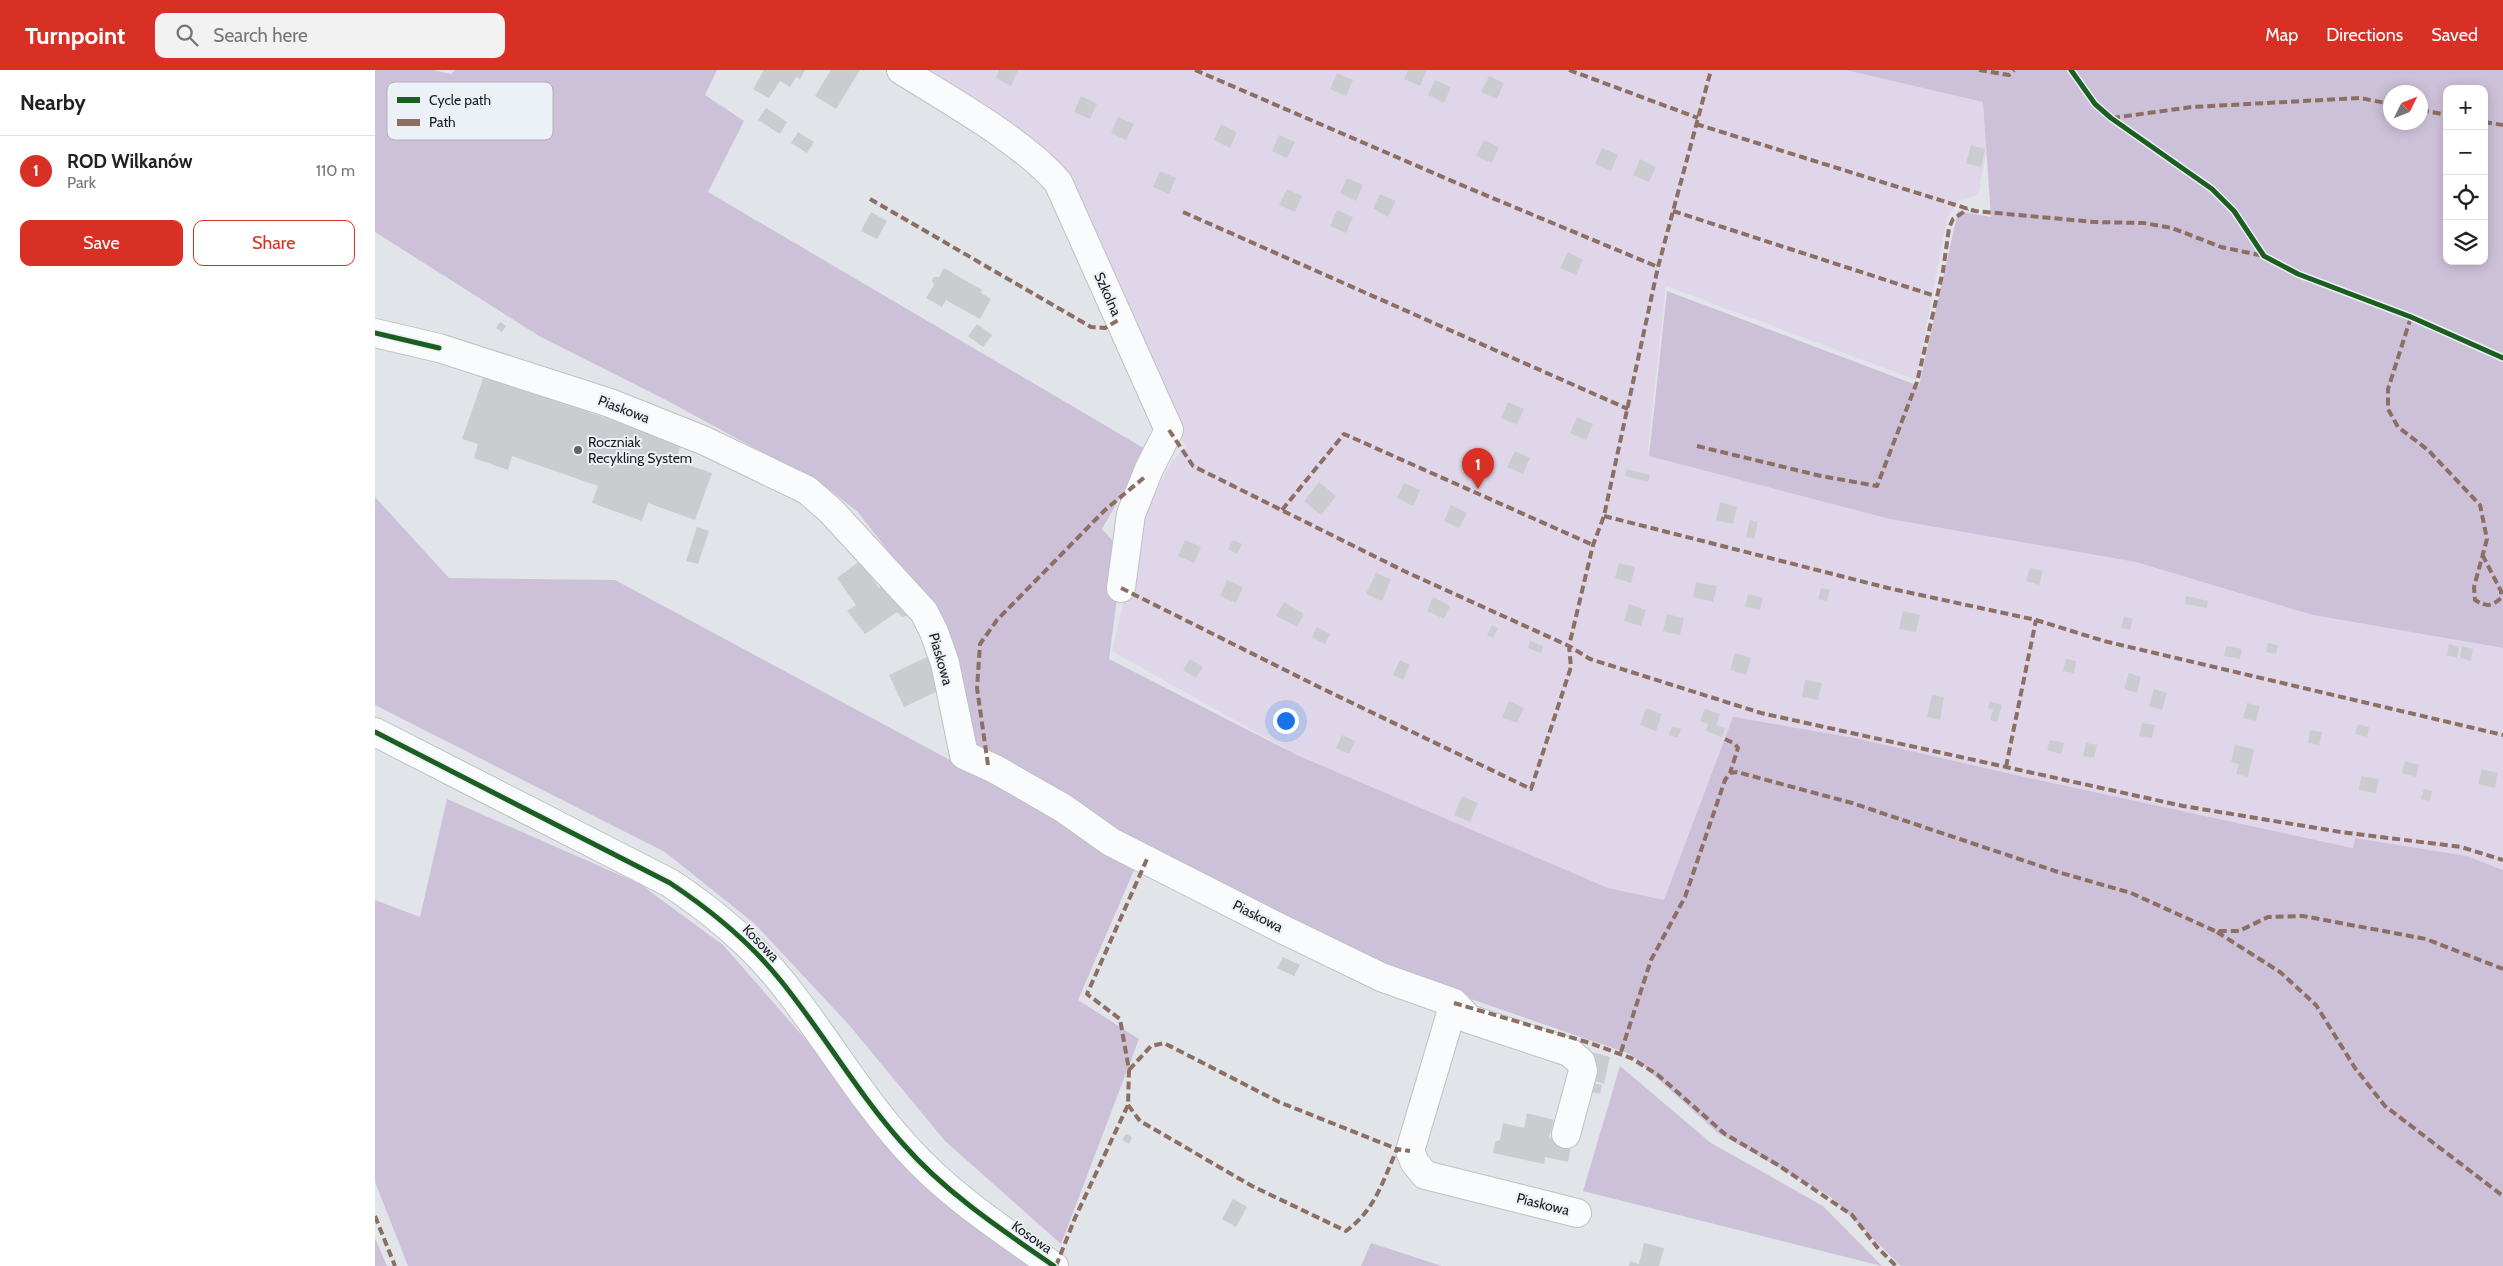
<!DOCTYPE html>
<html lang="en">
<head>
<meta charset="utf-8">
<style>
  body { margin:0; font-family:Cabin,sans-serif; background:#f2f2f2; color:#222 }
  .controls { position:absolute; right:15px; top:15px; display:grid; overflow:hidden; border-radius:10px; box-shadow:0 2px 12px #0003 }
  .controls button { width:45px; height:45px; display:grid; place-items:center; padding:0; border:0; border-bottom:1px solid #e0e0e0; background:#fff; color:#222; font:25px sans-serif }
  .compass { position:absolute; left:2008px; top:15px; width:45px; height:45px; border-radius:50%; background:#fff; box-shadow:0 2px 12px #0003; rotate:47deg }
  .you { position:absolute; left:910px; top:650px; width:18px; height:18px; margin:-12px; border:4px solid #fff; border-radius:50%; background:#1a73e8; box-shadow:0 0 0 8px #1a73e833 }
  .badge { display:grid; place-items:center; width:32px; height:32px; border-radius:50%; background:#d93025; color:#fff; font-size:16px; font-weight:700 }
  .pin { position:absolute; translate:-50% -41px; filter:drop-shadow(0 1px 2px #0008) }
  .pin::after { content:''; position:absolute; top:26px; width:18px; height:15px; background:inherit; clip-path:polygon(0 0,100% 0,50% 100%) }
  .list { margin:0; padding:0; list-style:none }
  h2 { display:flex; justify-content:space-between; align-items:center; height:65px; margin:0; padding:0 20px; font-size:21px }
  h2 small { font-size:16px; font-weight:400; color:#767676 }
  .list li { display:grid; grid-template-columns:32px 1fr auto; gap:15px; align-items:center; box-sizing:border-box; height:70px; padding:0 20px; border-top:1px solid #e0e0e0 }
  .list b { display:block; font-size:19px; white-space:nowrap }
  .list p { margin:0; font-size:16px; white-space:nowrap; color:#767676 }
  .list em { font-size:16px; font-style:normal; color:#767676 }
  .actions { display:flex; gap:10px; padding:15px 20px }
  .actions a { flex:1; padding:11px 0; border:1px solid #d93025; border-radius:10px; text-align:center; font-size:18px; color:#d93025 }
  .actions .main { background:#d93025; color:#fff }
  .icon { flex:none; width:28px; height:28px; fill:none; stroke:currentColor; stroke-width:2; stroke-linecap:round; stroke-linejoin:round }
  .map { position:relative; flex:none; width:2128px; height:1196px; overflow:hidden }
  header { display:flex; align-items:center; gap:30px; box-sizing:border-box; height:70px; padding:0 25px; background:#d93025; color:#fff }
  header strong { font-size:24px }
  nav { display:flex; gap:28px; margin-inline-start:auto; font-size:18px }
  .search { width:350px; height:45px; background:#f2f2f2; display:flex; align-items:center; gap:12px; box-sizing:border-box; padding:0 18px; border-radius:10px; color:#767676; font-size:19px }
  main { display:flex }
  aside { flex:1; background:#fff }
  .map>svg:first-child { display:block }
  .green { fill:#dfd7e9 }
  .forest { fill:#cdc1d9; fill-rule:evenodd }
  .building { fill:#cbcccf }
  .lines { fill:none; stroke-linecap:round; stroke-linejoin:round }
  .minor-casing { stroke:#bec1c3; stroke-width:30 }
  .minor { stroke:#fafbfc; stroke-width:28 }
  .quiet { stroke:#8d6e63; stroke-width:4; stroke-dasharray:8 4; stroke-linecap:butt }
  .cycleway-casing { stroke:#ecf1f8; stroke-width:8 }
  .cycleway { stroke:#1b5e20; stroke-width:5 }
  .poi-dot { fill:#606265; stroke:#ecf1f8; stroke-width:2 }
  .labels { text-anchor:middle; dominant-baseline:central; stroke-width:4; stroke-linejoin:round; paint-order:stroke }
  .street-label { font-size:14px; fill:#1a1c1e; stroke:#ecf1f8 }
  .poi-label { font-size:14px; fill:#1a1c1e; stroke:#ecf1f8; text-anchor:start }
  .key { fill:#ecf1f8; stroke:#adb1b7; stroke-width:1 }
  .key-label { font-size:14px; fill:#1a1c1e }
</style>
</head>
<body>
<header>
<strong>Turnpoint</strong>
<div class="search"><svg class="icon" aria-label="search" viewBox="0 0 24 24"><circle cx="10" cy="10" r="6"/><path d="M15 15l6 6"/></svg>Search here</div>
<nav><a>Map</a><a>Directions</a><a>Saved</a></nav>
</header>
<main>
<aside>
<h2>Nearby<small></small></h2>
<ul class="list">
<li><span class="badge">1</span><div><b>ROD Wilkanów</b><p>Park</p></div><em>110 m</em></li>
</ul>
<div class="actions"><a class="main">Save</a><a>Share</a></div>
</aside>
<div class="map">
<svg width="2128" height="1196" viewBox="0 0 2128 1196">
  <rect width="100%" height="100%" fill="#e1e4e8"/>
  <path class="green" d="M 542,0 L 1481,0 L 1622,28 L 1603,125 L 1583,131 L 1572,148 L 1541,310 L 1291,216 L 1273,379 L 1512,442 L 1755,484 L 1938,545 L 2128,578 L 2128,800 L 2092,786 L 1981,768 L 1978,778 L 1645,706 L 1480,668 L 1289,831 L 1233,818 L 922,685 L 737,581 L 768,448 L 796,392 L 812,377 L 802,363 L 685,96 Z"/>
  <path class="forest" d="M 0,0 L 58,0 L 76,4 L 80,0 L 342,0 L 330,25 L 369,51 L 333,122 L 772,380 L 727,459 L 748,482 L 734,589 L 922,685 L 1233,818 L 1289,830 L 1358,647 L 1480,668 L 1645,706 L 1978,778 L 1980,768 L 2092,786 L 2128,800 L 2128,1196 L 1526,1196 L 1456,1127 L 1343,1063 L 1255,984 L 1003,897 L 805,803 L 592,674 L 555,535 L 483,442 L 451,417 L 291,330 L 164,266 L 0,162 Z
    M 1471,0 L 2128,0 L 2128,578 L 1938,545 L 1761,492 L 1515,449 L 1274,386 L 1292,221 L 1544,316 L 1583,141 L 1616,147 L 1608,32 ZM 2072,19 L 2109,19 L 2109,191 L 2072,191 ZM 2046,22 L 2046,52 L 2016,52 L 2016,22 Z
    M 0,427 L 74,508 L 240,510 L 763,791 L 703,930 L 764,969 L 686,1174 L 570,1071 L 475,956 L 380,854 L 290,782 L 0,635 Z
    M 72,729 L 265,814 L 348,875 L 565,1123 L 670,1196 L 33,1196 L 0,1112 L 0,830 L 45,847 Z
    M 1245,996 L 1336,1073 L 1448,1136 L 1507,1196 L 1208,1121 Z
    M 0,1168 L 12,1196 L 0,1196 Z
    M 996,1173 L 1067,1196 L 986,1196 Z"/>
  <path class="building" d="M 389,0 L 430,0 L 425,9 L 421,7 L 415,17 L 405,11 L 394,28 L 378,19 Z
    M 456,0 L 485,0 L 461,39 L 440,26 Z
    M 624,0 L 643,0 L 636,16 L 621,8 Z
    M 1033,0 L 1052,0 L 1045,16 L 1029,9 Z
    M 962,3 L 978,10 L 971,26 L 955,19 Z
    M 1114,6 L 1129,13 L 1122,29 L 1106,22 Z
    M 1060,10 L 1076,17 L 1069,33 L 1053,25 Z
    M 706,26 L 722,34 L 715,49 L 699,42 Z
    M 391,38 L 412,52 L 405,64 L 383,50 Z
    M 743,47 L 759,54 L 751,70 L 736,63 Z
    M 846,54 L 862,62 L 855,78 L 839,70 Z
    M 423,62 L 439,72 L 432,83 L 416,73 Z
    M 904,65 L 920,72 L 912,88 L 897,81 Z
    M 1109,70 L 1124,77 L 1117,93 L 1101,86 Z
    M 1596,75 L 1610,79 L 1606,97 L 1591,93 Z
    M 1227,78 L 1243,85 L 1236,101 L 1220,94 Z
    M 1265,89 L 1281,97 L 1274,112 L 1258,105 Z
    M 785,101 L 801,108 L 794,124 L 778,117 Z
    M 972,108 L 988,115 L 981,131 L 965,123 Z
    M 912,119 L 927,126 L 920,142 L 904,135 Z
    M 1005,124 L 1021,131 L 1013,147 L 998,139 Z
    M 962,140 L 978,147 L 971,163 L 955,156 Z
    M 496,142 L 512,151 L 502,169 L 486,161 Z
    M 1193,182 L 1208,190 L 1201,205 L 1185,198 Z
    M 569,198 L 607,220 L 606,223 L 616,229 L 605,249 L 571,230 L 567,237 L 551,228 L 559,215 L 557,210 L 559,207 L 564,207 Z
    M 125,252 L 131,256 L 127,262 L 121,258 Z
    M 602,254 L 617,265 L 608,277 L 593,266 Z
    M 109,306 L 306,374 L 301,391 L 337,403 L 320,450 L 273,433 L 267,451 L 217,433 L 223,416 L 137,386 L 133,400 L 99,388 L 103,374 L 87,369 Z
    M 1133,332 L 1149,339 L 1142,355 L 1126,348 Z
    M 1202,347 L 1218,354 L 1211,370 L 1195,363 Z
    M 1140,381 L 1155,388 L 1148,404 L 1132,397 Z
    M 1252,399 L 1275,405 L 1273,412 L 1250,406 Z
    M 944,412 L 961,426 L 946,445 L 929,431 Z
    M 1029,413 L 1045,420 L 1038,436 L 1022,428 Z
    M 1345,432 L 1362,437 L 1358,454 L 1341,450 Z
    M 1076,435 L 1092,443 L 1084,458 L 1069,451 Z
    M 1375,450 L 1383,452 L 1379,469 L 1371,467 Z
    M 322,457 L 334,461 L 323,494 L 311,491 Z
    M 810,470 L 826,477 L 819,493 L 803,486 Z
    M 858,470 L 867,474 L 862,484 L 853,479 Z
    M 485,491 L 504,518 L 515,510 L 535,545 L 527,547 L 522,542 L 490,564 L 472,541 L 481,535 L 462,508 Z
    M 1244,493 L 1260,497 L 1256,513 L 1240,508 Z
    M 1655,498 L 1668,501 L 1664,515 L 1651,511 Z
    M 1001,503 L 1016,509 L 1007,531 L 991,524 Z
    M 852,510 L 868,517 L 861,533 L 845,526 Z
    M 1321,512 L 1342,516 L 1338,532 L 1318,527 Z
    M 1446,518 L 1455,520 L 1452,531 L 1443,529 Z
    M 1373,524 L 1388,528 L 1385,540 L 1370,537 Z
    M 1811,526 L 1833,531 L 1832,538 L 1810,534 Z
    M 1058,527 L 1075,536 L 1069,549 L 1052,541 Z
    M 909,532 L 929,544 L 922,557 L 901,546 Z
    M 1254,534 L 1271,540 L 1266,556 L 1249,551 Z
    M 1528,541 L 1545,545 L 1541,562 L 1524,559 Z
    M 1292,544 L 1309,548 L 1305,565 L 1288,561 Z
    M 1749,546 L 1758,549 L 1755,560 L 1746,558 Z
    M 1117,555 L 1123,558 L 1118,568 L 1112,565 Z
    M 942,557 L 955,564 L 950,574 L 937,567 Z
    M 1155,571 L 1168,576 L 1166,583 L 1153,578 Z
    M 1893,573 L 1903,575 L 1901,584 L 1891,582 Z
    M 2074,574 L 2084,577 L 2082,588 L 2072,585 Z
    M 1851,576 L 1867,579 L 1865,589 L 1849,586 Z
    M 2087,576 L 2098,579 L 2096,591 L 2085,588 Z
    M 1360,583 L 1376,588 L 1371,605 L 1355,600 Z
    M 552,587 L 567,619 L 529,637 L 514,605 Z
    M 815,589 L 828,597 L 821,608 L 808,600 Z
    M 1691,589 L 1701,591 L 1699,603 L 1688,601 Z
    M 1025,590 L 1035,595 L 1028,610 L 1018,605 Z
    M 1754,603 L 1766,607 L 1762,623 L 1749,619 Z
    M 1430,610 L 1447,613 L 1443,630 L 1427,627 Z
    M 1779,619 L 1792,623 L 1787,640 L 1774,636 Z
    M 1557,625 L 1569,627 L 1565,650 L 1552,647 Z
    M 1134,631 L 1149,638 L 1142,653 L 1127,647 Z
    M 1615,631 L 1627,635 L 1622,652 L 1615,650 L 1618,640 L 1613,638 Z
    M 1872,633 L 1885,636 L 1881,651 L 1868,648 Z
    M 1271,638 L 1287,644 L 1281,661 L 1265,655 Z
    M 1330,639 L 1345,644 L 1341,655 L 1350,658 L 1347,667 L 1331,661 L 1333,654 L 1325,651 Z
    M 1767,653 L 1780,655 L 1777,668 L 1764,666 Z
    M 1983,654 L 1994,657 L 1992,667 L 1980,664 Z
    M 1297,656 L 1306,659 L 1303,668 L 1294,665 Z
    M 1935,660 L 1947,662 L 1944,675 L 1933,673 Z
    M 967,665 L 980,671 L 974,684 L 961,678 Z
    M 1675,670 L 1689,673 L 1686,684 L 1672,680 Z
    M 1711,673 L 1722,675 L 1719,688 L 1708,686 Z
    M 1860,675 L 1879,679 L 1873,707 L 1861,704 L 1864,694 L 1856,692 Z
    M 2030,691 L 2044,695 L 2041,707 L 2027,703 Z
    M 2107,699 L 2123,703 L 2120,718 L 2103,714 Z
    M 1986,706 L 2004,709 L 2001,723 L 1984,720 Z
    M 2049,719 L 2057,721 L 2055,731 L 2046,729 Z
    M 1087,726 L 1103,733 L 1095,752 L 1079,745 Z
    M 908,887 L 925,895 L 919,906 L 902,898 Z
    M 1217,982 L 1235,987 L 1229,1014 L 1217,1010 L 1213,999 Z
    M 1214,1012 L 1227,1015 L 1225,1024 L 1212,1021 Z
    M 1152,1043 L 1179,1050 L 1174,1068 L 1197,1073 L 1193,1092 L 1170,1087 L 1169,1094 L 1118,1083 L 1120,1072 L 1125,1070 L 1128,1053 L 1149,1058 Z
    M 751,1064 L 757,1067 L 754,1074 L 747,1070 Z
    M 858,1129 L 872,1137 L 861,1157 L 847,1149 Z
    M 1269,1173 L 1289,1178 L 1284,1196 L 1254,1196 L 1255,1191 L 1264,1194 Z"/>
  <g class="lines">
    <defs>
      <path id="minor" d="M 526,0 C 575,31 645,69 683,112 L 794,360 L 774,399 L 756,444 L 746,518
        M 0,263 L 64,278 L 235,333 L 330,371 L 432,420 L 456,441 L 549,542 L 559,562 L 570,593 L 589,685 L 620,699 L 688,738 L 736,772 L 901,856 L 1006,907 L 1079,933 L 1094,949 L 1194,982 L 1206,992 L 1208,1001 L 1191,1064
        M 0,662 L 295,813 C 337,841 375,872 406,911 C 449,964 483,1024 529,1075 C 571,1123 627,1160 679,1196
        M 1079,933 L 1035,1081 L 1040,1093 L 1050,1105 L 1202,1143"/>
    </defs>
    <use href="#minor" class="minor-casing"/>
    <use href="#minor" class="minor"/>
    <path class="quiet" d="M 820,0 L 1091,117 L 1283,197
      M 1194,0 L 1323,48
      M 1604,0 L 1634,5 L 1639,0
      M 2046,40 L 2072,45
      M 1737,48 L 1817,37 L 1985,28 L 2016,34
      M 2109,52 L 2128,55
      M 1321,54 L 1600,141 L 1719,152 L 1769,153 L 1797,158 L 1846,177 L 1889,186
      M 495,129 L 716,257 L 730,258 L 745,249
      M 1298,141 L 1557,225
      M 808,142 L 1253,339
      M 2036,247 L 2013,319 L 2013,339 L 2023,357 L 2053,380 L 2105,435 L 2112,469 L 2099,517 L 2100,530 C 2112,537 2116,537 2126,528 L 2126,521 L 2108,486
      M 794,360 L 818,396 L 1029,501 L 1194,576 L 1215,589 L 1386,643 L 1522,673 L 1808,736 L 1966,762 L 2086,777 L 2128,790
      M 1322,376 L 1446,406 L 1502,416 L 1542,312 L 1568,201 L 1574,158 L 1578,149 L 1593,139
      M 907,440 L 969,364 L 1218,475
      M 1229,446 L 1513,518 L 1661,550 L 1729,571 L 2128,665
      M 746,518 L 946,618 L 1156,719 L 1196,597 L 1194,576 L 1218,475 L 1229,446 L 1283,197 L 1336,0
      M 1350,669 L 1360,674 L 1363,678 L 1355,703
      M 613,695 L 602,618 L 605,574 L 622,550 L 730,440 L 771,406
      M 1631,697 L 1661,550
      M 1842,862 L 1905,902 L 1941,935 L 1980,998 L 2010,1036 L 2128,1126
      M 1079,933 L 1215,973 L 1256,988 L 1283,1005 L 1350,1064 L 1403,1095 L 1477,1145 L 1502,1177 L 1521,1196
      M 1246,982 L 1276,890 L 1310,827 L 1350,710 L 1355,703 L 1362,702 L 1477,733 L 1683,802 L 1756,823 L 1840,861 L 1864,861 L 1893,847 L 1928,846 L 2051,869 L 2128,899
      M 754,1000 L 776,976 L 789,973 L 904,1032 L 1022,1079
      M 753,1035 L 765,1051 L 877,1116 L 971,1161 C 1000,1140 1008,1111 1022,1079 L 1035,1081
      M 0,1146 L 20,1196
      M 681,1196 L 700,1148 L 753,1035 L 754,1000 L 745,949 L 712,924 L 772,789"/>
    <defs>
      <path id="cycleway" d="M 1696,0 L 1720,34 L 1736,48 L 1837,119 L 1859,141 L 1889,186 L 1923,204 L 2036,247 L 2128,288
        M 0,263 L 64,278
        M 0,662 L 295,813 C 337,841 375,872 406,911 C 449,964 483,1024 529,1075 C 571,1123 627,1160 679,1196"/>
    </defs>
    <use href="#cycleway" class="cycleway-casing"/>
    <use href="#cycleway" class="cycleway"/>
  </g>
  <circle class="poi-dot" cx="203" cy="380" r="5"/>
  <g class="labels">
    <g class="street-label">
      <text transform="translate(733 224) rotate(66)">Szkolna</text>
      <text transform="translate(249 339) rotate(21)">Piaskowa</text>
      <text transform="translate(566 589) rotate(74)">Piaskowa</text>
      <text transform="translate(883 846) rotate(27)">Piaskowa</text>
      <text transform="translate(386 873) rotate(46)">Kosowa</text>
      <text transform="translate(1168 1134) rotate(14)">Piaskowa</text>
      <text transform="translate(657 1167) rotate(35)">Kosowa</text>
    </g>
    <g class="poi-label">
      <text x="213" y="372">Roczniak<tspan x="213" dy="16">Recykling System</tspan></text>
    </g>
  </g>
  <rect x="12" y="12" width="166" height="58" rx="8" class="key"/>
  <rect x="22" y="27" width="23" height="6" fill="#1b5e20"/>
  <rect x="22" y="49" width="23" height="7" fill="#8d6e63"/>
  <g class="key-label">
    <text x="54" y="35">Cycle path</text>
    <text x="54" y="57">Path</text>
  </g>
</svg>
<div class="controls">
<button>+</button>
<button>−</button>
<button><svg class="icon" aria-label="locate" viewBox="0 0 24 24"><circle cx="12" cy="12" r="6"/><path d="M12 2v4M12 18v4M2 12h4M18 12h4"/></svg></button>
<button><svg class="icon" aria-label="layers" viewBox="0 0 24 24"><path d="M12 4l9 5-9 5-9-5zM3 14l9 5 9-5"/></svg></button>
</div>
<svg class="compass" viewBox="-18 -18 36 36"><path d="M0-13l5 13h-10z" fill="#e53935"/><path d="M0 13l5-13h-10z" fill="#767676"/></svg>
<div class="you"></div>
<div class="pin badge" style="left:1103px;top:419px">1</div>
</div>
</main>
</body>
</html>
